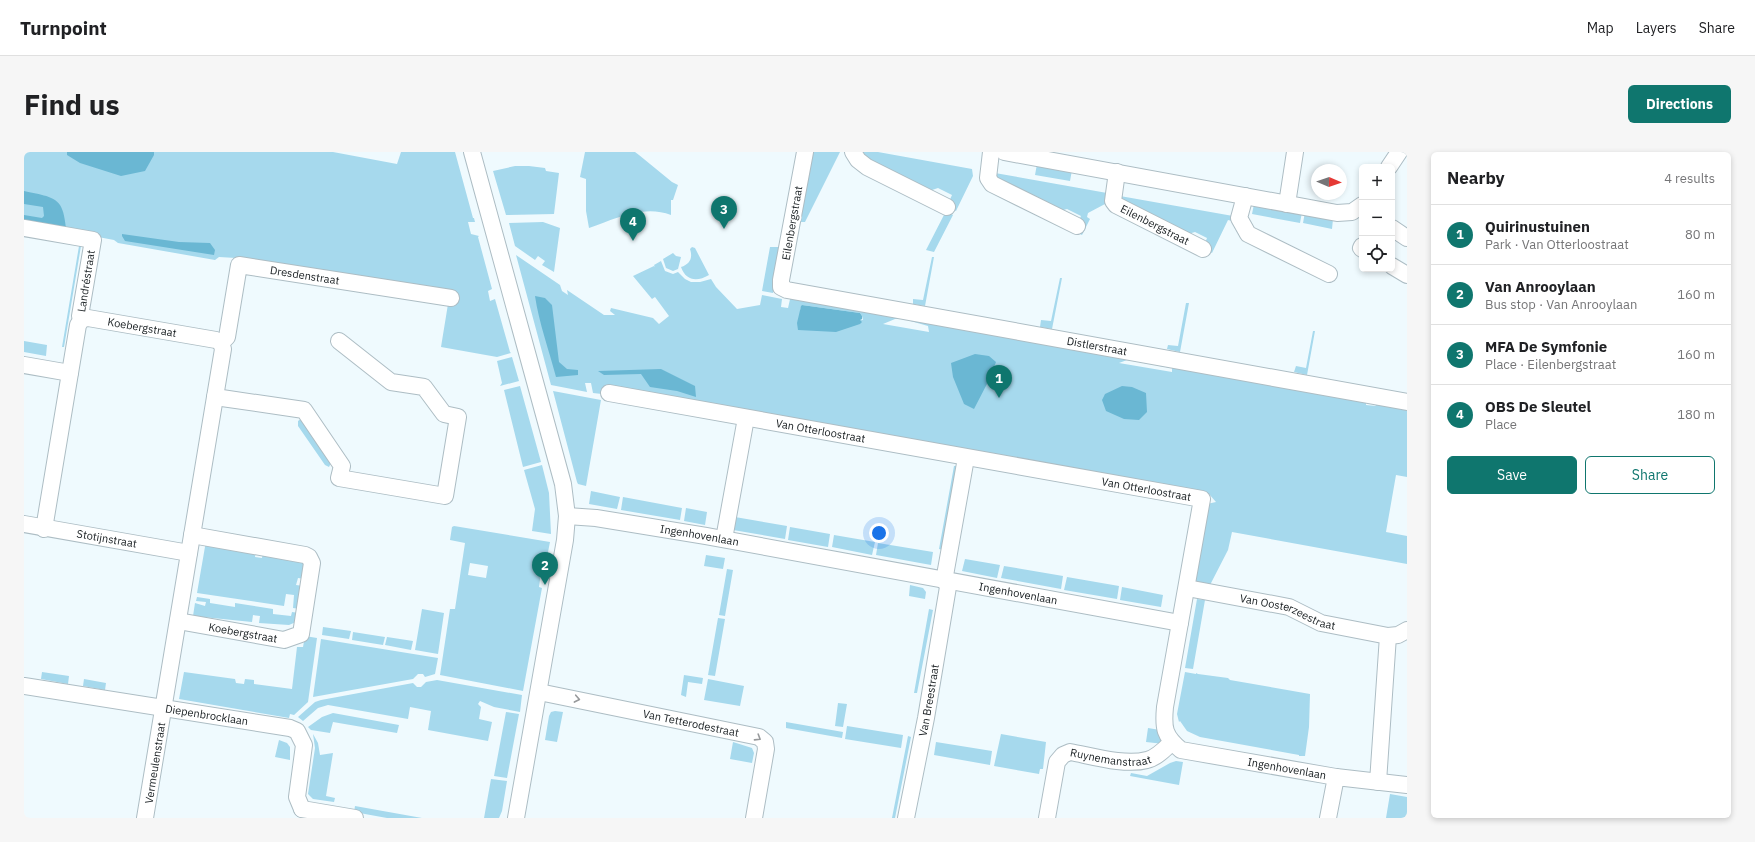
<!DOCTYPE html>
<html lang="en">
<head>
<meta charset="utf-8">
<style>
  body { margin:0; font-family:"IBM Plex Sans",sans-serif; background:#f6f6f6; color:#202124 }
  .controls { position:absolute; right:12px; top:12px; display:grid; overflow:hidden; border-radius:6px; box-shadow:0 2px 6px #0003 }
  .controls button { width:36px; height:36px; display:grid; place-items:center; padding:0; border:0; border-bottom:1px solid #e0e0e0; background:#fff; color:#202124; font:20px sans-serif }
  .compass { position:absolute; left:1287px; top:12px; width:36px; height:36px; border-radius:50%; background:#fff; box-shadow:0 2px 6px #0003; rotate:92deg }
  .you { position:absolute; left:855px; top:381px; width:14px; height:14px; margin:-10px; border:3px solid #fff; border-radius:50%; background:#1a73e8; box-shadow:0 0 0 6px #1a73e833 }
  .badge { display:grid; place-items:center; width:26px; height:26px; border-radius:50%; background:#0f766e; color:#fff; font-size:13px; font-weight:700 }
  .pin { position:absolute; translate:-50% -33px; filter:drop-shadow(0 1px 2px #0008) }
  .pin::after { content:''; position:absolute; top:21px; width:14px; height:12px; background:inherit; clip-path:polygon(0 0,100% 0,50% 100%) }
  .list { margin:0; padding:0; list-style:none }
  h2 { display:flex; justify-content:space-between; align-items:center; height:52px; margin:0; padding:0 16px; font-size:17px }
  h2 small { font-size:13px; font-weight:400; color:#757577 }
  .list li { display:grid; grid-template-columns:26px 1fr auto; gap:12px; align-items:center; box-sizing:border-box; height:60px; padding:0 16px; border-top:1px solid #e0e0e0 }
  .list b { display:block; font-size:15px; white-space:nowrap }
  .list p { margin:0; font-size:13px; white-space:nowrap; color:#757577 }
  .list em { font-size:13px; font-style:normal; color:#757577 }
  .actions { display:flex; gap:8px; padding:12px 16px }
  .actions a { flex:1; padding:9px 0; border:1px solid #0f766e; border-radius:6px; text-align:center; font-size:14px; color:#0f766e }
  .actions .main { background:#0f766e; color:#fff }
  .icon { flex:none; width:22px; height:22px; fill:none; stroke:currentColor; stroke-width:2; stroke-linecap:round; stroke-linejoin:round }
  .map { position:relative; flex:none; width:1383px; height:666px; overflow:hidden; border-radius:6px }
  header { display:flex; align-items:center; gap:24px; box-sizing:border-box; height:56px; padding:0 20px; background:#fff; border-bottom:1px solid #e0e0e0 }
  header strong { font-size:19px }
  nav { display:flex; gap:22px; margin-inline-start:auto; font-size:14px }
  .intro { display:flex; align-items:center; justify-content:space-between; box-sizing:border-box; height:96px; padding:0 24px }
  h1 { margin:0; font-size:28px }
  .button { padding:10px 18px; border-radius:6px; background:#0f766e; color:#fff; font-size:14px; font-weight:700 }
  main { display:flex; gap:24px; padding:0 24px }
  aside { flex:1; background:#fff; border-radius:6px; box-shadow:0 2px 6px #0003 }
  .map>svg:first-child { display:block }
  .green { fill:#a6d9ed; fill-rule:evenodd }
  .water { fill:#6ab7d3 }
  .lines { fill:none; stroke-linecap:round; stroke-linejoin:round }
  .street-casing { stroke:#adbdc4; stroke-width:18 }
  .street { stroke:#fff; stroke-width:16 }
  .oneway { stroke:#97999b }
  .labels { text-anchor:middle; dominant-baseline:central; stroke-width:4; stroke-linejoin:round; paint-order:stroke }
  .street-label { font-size:11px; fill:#171d20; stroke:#fff }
</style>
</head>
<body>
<header>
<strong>Turnpoint</strong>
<nav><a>Map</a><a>Layers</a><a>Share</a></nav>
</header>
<div class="intro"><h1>Find us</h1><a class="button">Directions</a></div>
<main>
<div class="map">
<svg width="1383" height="666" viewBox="0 0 1383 666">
  <rect width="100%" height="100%" fill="#effafe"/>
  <path class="green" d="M 0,0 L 309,0 L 373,12 L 377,0 L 431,0 L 449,66 L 450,66 L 451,70 L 444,70 L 447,82 L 455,84 L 454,85 L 468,137 L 464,139 L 466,149 L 471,147 L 486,200 L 487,201 L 473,205 L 417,195 L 424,152 L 229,107 L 195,105 L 191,108 L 94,91 L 90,88 L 0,71 Z
    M 561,0 L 611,0 L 615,3 L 648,30 L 654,33 L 649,48 L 647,48 L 647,63 C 620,52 590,67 565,76 L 562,59 L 562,27 L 556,25 Z
    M 789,0 L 816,0 L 781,70 L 776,70 Z
    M 835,0 L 854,0 L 948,17 L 949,24 L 932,59 L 923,54 L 928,43 L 914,36 L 908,38 L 840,6 Z
    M 1013,12 L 1048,18 L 1046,29 L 1011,23 Z
    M 491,14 L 505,14 L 521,16 L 522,19 L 535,21 L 530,62 L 482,63 L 469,19 Z
    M 971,21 L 1083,41 L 1081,52 L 1064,61 L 1063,65 L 1066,67 L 1058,83 L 1050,79 L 1057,64 L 1043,57 L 1036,59 L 972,26 Z
    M 1096,44 L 1209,64 L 1208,69 L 1204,68 L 1188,101 L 1179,96 L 1183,86 L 1171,80 L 1164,82 L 1097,47 Z
    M 1230,52 L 1278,60 L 1276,71 L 1228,62 Z
    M 922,59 L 929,63 L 910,100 L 902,98 Z
    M 1281,60 L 1309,67 L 1308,77 L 1279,71 Z
    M 519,70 L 536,76 L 530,120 L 518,113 L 521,109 L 514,104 L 511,108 L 491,94 L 485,71 Z
    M 55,94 L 57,94 L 40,195 L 38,195 Z
    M 668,95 L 671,96 L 685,123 C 673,130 662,129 657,115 C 666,112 669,106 666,97 Z
    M 746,95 L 757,95 L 749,141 L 738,139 Z
    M 649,101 L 652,104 L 657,105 L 654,117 L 649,119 L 642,116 L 639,107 Z
    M 492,103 L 536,133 L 538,139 L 544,143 L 543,138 L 580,163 L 591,163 L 586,159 L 587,156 L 629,166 L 635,172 L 645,164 L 631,145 L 628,147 L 609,124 L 630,114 L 631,115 L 630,113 L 637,109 L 641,119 L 649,122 L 654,120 L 661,127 L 667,130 L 676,130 L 687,127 L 692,135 L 713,157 L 736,153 L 738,143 L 758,147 L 757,155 L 764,156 L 767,143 L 880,167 L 871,167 L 859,172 L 905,180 L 904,174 L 883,168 L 1132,209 L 1131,213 L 1103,208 L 1095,211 L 1148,220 L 1148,216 L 1135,214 L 1136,210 L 1342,247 L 1342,253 L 1352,254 L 1350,251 L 1383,254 L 1383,325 L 1372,323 L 1362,380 L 1383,384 L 1383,412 L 1208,380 L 1204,398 L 1186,433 L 1171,429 L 1183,352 L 1192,350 L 1185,342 L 579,235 L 578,242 L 569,241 L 567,231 L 561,231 L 563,240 L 527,233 ZM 778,153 L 836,161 L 838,164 L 839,168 L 776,158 Z
    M 908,105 L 910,105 L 901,154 L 889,152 L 889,147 L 899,148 Z
    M 1036,126 L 1038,126 L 1028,177 L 1016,175 L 1017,168 L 1027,169 Z
    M 1162,151 L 1165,151 L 1156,200 L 1143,197 L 1144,193 L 1154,194 Z
    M 1289,179 L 1291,179 L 1283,223 L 1270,220 L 1272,214 L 1282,216 Z
    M 0,189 L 23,193 L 22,204 L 0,200 Z
    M 488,205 L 495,229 L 476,234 L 478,231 L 473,209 Z
    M 496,234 L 517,310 L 499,315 L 480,238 Z
    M 529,239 L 577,248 L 562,334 L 554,332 L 553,330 Z
    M 278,266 L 307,311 L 305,315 L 301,313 L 274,274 L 274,269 Z
    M 518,313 L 525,341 L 527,382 L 508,379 L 511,357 L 500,318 Z
    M 930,314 L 934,314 L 919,398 L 915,397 Z
    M 567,339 L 596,345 L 593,357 L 565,352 Z
    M 599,345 L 658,356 L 656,368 L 597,358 Z
    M 662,356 L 683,360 L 681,373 L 660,369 Z
    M 711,365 L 763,374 L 761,387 L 709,378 Z
    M 430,374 L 526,390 L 520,420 L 517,420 L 515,435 L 518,436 L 499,539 L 416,523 L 426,457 L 431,457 L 441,391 L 426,388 L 428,375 ZM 446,411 L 464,414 L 462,426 L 444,423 Z
    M 766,375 L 806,382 L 804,395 L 764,388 Z
    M 810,383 L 851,390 L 848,403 L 808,395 Z
    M 182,389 L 232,398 L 231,405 L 238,406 L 239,399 L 280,409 L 281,427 L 274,426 L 272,433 L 279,434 L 276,457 L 269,456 L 270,443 L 262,442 L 260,454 L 173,441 Z
    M 854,391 L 909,400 L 907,413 L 852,403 Z
    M 682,403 L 701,406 L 699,417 L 680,414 Z
    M 941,407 L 976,413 L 973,426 L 938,419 Z
    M 980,414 L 1039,424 L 1037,437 L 977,426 Z
    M 703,417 L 709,418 L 701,464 L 695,463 Z
    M 1043,425 L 1095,434 L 1093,447 L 1040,438 Z
    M 886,433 L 899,436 L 902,440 L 901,447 L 885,444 Z
    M 1098,435 L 1139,443 L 1137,455 L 1096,448 Z
    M 173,445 L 186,447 L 186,451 L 211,455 L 211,451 L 249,457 L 249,462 L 267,464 L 268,460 L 275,461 L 272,470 L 265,473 L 235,471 L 236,464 L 229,463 L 228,470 L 169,464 L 171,451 L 181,454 L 182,450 L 172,449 Z
    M 1173,447 L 1181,448 L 1169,517 L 1161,516 Z
    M 398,457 L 420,461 L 414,502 L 391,498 Z
    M 905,457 L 909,458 L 893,541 L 890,541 Z
    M 694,466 L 701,467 L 691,524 L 684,523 Z
    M 299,475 L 327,479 L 325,487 L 298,483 Z
    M 329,480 L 361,485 L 359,493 L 328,488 Z
    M 281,484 L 293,486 L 284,550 L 270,563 L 266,562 L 265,566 L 155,547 L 160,520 L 211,527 L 212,531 L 220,532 L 221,527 L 230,528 L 230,532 L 268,537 L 273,495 L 279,495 Z
    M 363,485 L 389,489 L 387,498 L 361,493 Z
    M 297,487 L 414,506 L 411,522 L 401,525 L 399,522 L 394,522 L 389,527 L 289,545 Z
    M 18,520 L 45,524 L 44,532 L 17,527 Z
    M 1161,520 L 1172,522 L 1172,521 L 1174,522 L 1204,526 L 1206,528 L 1286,542 L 1285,575 L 1281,604 L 1275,604 L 1275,603 L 1176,585 L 1163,579 L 1156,569 L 1155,570 L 1153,562 Z
    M 660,523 L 679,526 L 678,532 L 664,530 L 662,545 L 657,543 Z
    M 60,527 L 82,531 L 81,538 L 59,534 Z
    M 684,527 L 720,534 L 716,554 L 680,548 Z
    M 413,528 L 498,543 L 496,560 L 470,555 L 456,549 L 454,552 L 457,555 L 455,567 L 468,570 L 464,589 L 404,578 L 407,559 L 386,555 L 384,567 L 304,553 L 294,556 L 279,569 L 274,565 L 291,550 L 297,548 L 389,531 L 393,535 L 397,535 L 402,530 Z
    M 814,551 L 823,552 L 819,575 L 811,574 Z
    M 531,559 L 539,560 L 533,590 L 521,588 L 525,564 L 527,560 Z
    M 482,560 L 495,562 L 483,626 L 470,624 Z
    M 309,561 L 375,573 L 373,581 L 309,570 L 306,581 L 287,578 L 284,575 L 298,565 Z
    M 762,570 L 819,580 L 818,586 L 762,576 Z
    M 823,574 L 879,583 L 877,596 L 821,587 Z
    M 1124,576 L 1136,578 L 1140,592 L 1122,590 Z
    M 289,582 L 294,591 L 296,603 L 309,601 L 302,644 L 311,646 L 310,650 L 289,647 L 284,642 L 291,596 Z
    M 977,582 L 1022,590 L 1019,617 L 1016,617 L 1015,622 L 970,614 Z
    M 884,584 L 887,585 L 871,666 L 868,666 Z
    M 255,588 L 263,591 L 266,595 L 266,608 L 251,605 Z
    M 709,590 L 728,596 L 730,601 L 728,611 L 706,607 Z
    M 912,590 L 968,599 L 966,613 L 910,603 Z
    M 1152,609 L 1159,610 L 1155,633 L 1106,624 L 1107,621 L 1123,624 L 1146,611 Z
    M 467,627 L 483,629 L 478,659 L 475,666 L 460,666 Z
    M 1366,642 L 1383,645 L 1383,666 L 1362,666 Z
    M 331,654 L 398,666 L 363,666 L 330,660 Z"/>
  <path class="water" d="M 43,0 L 130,0 L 130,3 L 121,19 L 97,24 L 56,11 L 43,3 Z
    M 0,39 C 11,42 30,43 36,53 C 40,59 41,69 42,76 L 0,70 L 0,63 L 18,66 L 20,64 L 19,55 L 0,52 Z
    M 98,82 L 155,90 L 186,91 L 191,98 L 190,103 L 101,89 L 98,84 Z
    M 511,144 L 521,146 L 528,153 L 535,210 L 543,217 L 554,218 L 554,223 L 532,225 C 525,198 515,171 511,144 Z
    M 778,153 L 836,161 L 838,164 L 838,167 L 836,168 L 838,170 L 836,172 L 812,180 L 774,178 L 773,171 L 777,154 Z
    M 951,202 L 965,204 L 972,210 L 965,228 L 950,257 L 940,252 L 929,225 L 927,211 Z
    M 637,217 L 671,234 L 672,245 L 653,239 L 626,235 L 617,222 L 580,223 L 574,219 Z
    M 1098,234 L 1108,235 L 1122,241 L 1123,260 L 1115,268 L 1100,267 L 1082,259 L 1078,248 L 1081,242 Z"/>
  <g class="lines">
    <defs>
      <g id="street">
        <path d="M 448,0 L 539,332 L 543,364 L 541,388 L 492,666"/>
        <path id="s1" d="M 781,0 L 757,128 L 757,135 L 763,138 L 1383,250"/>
        <path d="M 829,0 L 834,8 L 843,15 L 923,55"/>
        <path d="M 967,0 L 964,26 L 968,32 L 1053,74"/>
        <path d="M 980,0 L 1313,61 L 1328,60 L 1338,53"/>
        <path d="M 1365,15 L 1375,0"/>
        <path id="s2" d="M 1093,20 L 1089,49 L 1092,53 L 1179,97"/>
        <path d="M 1221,44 L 1215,66 L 1224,82 L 1305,122"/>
        <path d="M 1263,52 L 1271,0"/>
        <path d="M 0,76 L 69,88 L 56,164 L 58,167"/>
        <path d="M 1368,76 L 1383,86"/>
        <path d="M 1338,94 L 1337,96 L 1338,97"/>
        <path d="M 1368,114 L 1383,123"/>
        <path id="s3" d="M 197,191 L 203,185 L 215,113 L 427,146"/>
        <path d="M 0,213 L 46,221"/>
        <path id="s4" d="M 585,241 L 1178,347 L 1141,555 C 1139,576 1140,584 1157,598 L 1312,625"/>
        <path d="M 191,245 L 280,258 L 318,314 L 315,326 L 421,344 L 434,265 L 420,262 L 400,235 L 367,230 L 315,189"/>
        <path id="s5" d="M 543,364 L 572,366 L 682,384 L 1156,471"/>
        <path id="s6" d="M 0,372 L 165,401"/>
        <path id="s7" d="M 20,377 L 54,173 L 58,167 L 64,166 L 192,188 L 197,191 L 199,197 L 121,666"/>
        <path d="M 700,387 L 722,266"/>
        <path d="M 920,429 L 942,306"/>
        <path id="s8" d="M 1163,436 L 1265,455 L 1297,471 L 1364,484 L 1354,630"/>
        <path id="s9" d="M 154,469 L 260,488 L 277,482 L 288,411 L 285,405 L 281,403 L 168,383"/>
        <path d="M 1364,484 L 1374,483 L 1383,478"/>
        <path id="s10" d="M 0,534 L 266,576 L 273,579 L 280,593 L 273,645 L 278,657"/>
        <path id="s11" d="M 515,540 L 735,585 L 741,590 L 742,597 L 730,666"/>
        <path d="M 278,657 L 331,666"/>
        <path id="s12" d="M 882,666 L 902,566 L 925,429"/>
        <path id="s13" d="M 1023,666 L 1033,610 L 1039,603 L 1046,600 C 1068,604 1101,614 1123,608 C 1132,606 1141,597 1147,591"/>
        <path d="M 1304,666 L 1312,625 L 1383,633"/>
      </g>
    </defs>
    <use href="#street" class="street-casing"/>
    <use href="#street" class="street"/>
  </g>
  <defs><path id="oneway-chevron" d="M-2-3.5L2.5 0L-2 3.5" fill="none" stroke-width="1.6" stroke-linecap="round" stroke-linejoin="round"/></defs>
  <g class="oneway">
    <use href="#oneway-chevron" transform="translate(553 547) rotate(11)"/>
    <use href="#oneway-chevron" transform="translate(734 586) rotate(32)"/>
  </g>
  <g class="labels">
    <g class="street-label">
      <text transform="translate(768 71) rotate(-80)">Eilenbergstraat</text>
      <text stroke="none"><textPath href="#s2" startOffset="78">Eilenbergstraat</textPath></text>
      <text stroke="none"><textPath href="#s3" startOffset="148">Dresdenstraat</textPath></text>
      <text transform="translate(62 129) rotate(-81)">Landréstraat</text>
      <text stroke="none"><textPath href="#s7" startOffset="275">Koebergstraat</textPath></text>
      <text stroke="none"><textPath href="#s1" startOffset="459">Distlerstraat</textPath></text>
      <text stroke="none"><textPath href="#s4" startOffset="215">Van Otterloostraat</textPath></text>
      <text stroke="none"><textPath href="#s4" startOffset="546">Van Otterloostraat</textPath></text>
      <text stroke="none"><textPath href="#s5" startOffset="134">Ingenhovenlaan</textPath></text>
      <text stroke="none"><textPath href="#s6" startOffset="84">Stotijnstraat</textPath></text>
      <text stroke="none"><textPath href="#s5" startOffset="458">Ingenhovenlaan</textPath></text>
      <text stroke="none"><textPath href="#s8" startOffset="104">Van Oosterzeestraat</textPath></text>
      <text stroke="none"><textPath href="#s9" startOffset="66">Koebergstraat</textPath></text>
      <text stroke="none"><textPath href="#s12" startOffset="120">Van Breestraat</textPath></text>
      <text stroke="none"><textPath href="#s10" startOffset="185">Diepenbrocklaan</textPath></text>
      <text stroke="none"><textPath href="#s11" startOffset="155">Van Tetterodestraat</textPath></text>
      <text stroke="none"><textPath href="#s13" startOffset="115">Ruynemanstraat</textPath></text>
      <text transform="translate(131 611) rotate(-81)">Vermeulenstraat</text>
      <text stroke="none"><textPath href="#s4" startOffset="970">Ingenhovenlaan</textPath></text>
    </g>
  </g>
</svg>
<div class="controls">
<button>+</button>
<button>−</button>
<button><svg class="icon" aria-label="locate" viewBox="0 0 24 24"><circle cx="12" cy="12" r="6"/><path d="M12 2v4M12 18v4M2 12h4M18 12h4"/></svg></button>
</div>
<svg class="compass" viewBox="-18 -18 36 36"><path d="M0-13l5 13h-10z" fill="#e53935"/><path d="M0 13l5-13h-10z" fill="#757577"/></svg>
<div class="you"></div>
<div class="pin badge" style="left:975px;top:246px">1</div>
<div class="pin badge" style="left:521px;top:433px">2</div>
<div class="pin badge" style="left:700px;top:77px">3</div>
<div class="pin badge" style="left:609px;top:89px">4</div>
</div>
<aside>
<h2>Nearby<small>4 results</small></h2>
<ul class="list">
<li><span class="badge">1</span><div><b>Quirinustuinen</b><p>Park · Van Otterloostraat</p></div><em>80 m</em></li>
<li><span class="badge">2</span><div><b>Van Anrooylaan</b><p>Bus stop · Van Anrooylaan</p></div><em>160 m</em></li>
<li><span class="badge">3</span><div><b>MFA De Symfonie</b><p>Place · Eilenbergstraat</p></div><em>160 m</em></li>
<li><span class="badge">4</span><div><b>OBS De Sleutel</b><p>Place</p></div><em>180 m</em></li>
</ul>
<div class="actions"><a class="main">Save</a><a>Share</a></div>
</aside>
</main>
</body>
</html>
